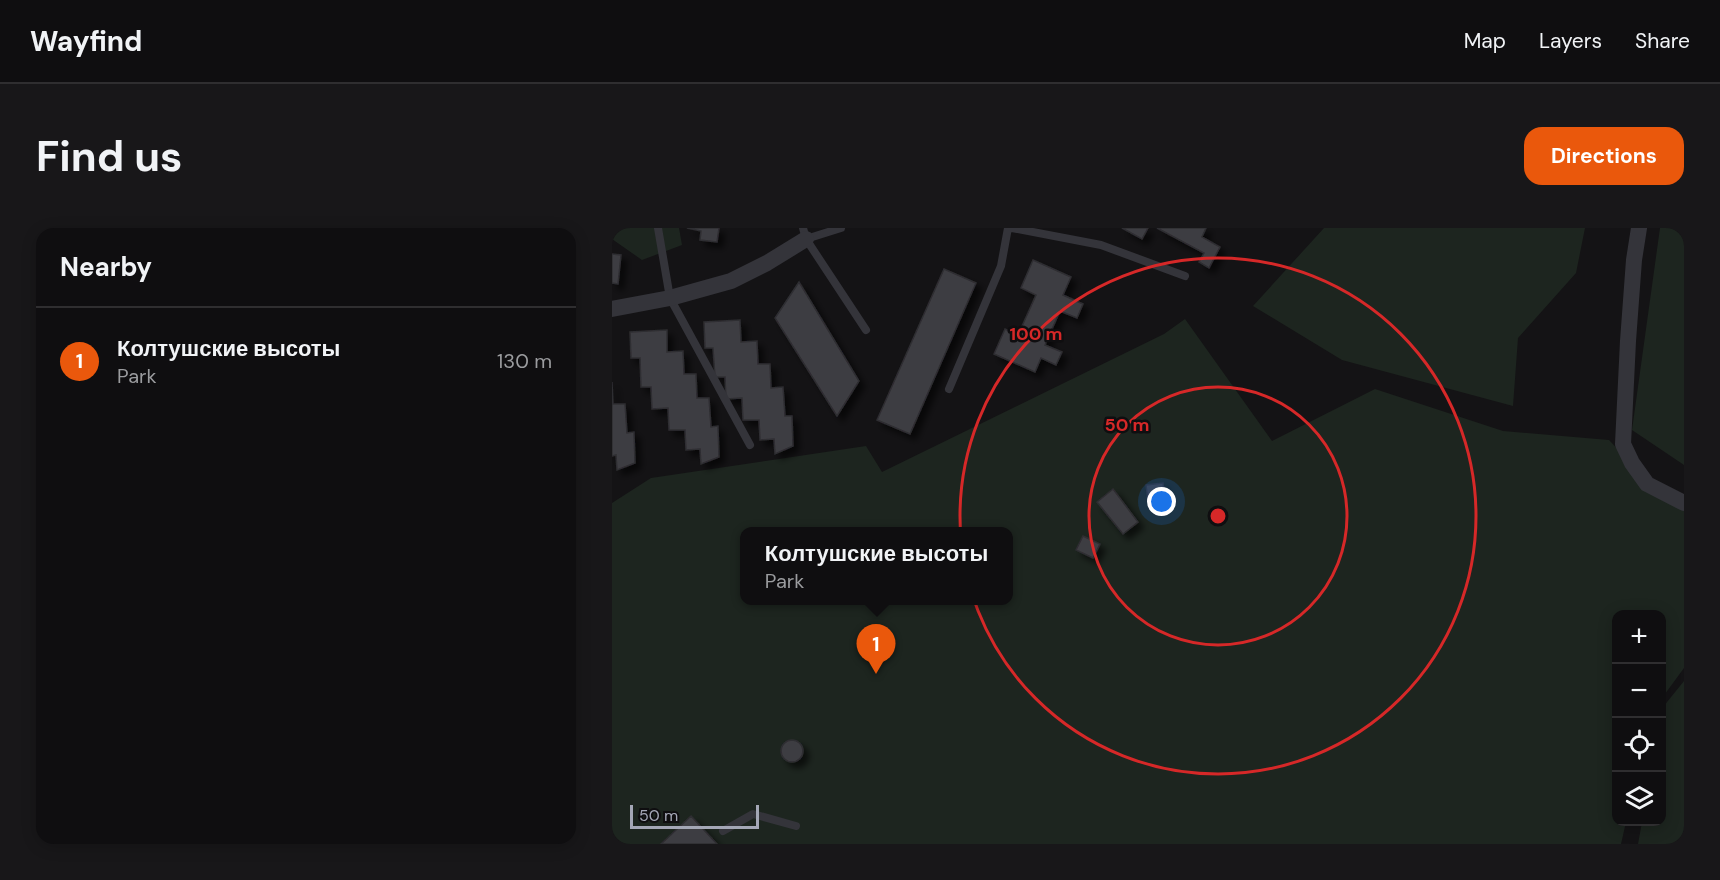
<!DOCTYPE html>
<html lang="en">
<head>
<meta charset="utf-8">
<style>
  body { margin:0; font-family:"DM Sans",sans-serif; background:#181719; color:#f1f3f6 }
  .controls { position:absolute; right:18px; bottom:18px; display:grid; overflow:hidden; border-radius:12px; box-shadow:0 3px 15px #0003 }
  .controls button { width:54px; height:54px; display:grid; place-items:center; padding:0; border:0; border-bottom:2px solid #2f2e30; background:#0f0e10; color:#f1f3f6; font:30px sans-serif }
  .scale { position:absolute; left:18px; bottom:15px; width:129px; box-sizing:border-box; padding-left:6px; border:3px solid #a4a7b6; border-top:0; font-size:16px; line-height:21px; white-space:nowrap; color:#a4a7b6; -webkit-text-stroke:4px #0f0e10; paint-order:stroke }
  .you { position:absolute; left:550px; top:274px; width:21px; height:21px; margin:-15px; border:4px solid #fff; border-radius:50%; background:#1a73e8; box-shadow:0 0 0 9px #1a73e833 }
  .badge { display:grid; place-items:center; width:39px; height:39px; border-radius:50%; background:#ea580c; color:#fff; font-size:20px; font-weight:700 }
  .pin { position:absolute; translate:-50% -50px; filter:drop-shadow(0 2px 3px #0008) }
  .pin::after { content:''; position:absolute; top:32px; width:21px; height:18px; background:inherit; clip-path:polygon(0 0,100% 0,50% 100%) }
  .popup { position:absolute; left:128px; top:299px; width:273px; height:78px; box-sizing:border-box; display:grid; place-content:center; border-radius:12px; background:#0f0e10; filter:drop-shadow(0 2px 4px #0005); font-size:20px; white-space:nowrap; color:#9b9c9f }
  .popup b { font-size:22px; color:#f1f3f6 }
  .popup::after { content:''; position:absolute; left:50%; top:100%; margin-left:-12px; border:12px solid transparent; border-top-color:#0f0e10 }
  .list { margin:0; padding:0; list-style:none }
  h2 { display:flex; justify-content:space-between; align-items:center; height:78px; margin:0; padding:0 24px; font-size:26px }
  h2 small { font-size:20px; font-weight:400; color:#9b9c9f }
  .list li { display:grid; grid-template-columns:39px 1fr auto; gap:18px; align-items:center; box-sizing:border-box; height:108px; padding:0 24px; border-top:2px solid #2f2e30 }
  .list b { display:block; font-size:22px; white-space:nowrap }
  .list p { margin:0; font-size:20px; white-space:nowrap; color:#9b9c9f }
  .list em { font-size:20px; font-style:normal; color:#9b9c9f }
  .icon { flex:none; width:33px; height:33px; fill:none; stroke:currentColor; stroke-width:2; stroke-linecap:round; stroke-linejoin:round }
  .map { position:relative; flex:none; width:1072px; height:616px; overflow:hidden; border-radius:18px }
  header { display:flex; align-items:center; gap:36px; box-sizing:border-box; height:84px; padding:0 30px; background:#0f0e10; border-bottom:2px solid #2f2e30 }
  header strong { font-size:28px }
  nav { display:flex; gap:33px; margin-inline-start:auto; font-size:21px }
  .intro { display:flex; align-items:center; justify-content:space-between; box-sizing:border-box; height:144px; padding:0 36px }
  h1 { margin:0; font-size:42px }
  .button { padding:15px 27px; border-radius:18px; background:#ea580c; color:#fff; font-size:21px; font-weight:700 }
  main { display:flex; gap:36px; padding:0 36px }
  aside { flex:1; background:#0f0e10; border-radius:18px; box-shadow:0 3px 15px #0003 }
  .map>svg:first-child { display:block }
  .green { fill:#1d251f; fill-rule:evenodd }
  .building { fill:#3e3d42; stroke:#2e2d31; stroke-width:1.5; filter:url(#shadow) }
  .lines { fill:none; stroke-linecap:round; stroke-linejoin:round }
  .lane { stroke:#34343a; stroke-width:8 }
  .street { stroke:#34343a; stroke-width:16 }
  .ring { fill:none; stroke:#d62828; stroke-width:3 }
  .centre { fill:#d62828; stroke:#0f0e10; stroke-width:3 }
  .ring-label { font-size:18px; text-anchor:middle; font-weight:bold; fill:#d62828; stroke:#0f0e10; stroke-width:5; stroke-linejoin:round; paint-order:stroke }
</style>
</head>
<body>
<header>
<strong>Wayfind</strong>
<nav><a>Map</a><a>Layers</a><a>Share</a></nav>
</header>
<div class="intro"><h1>Find us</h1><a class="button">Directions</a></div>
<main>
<aside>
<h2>Nearby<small></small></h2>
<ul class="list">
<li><span class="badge">1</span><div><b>Колтушские высоты</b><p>Park</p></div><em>130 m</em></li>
</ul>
</aside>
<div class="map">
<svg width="1072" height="616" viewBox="0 0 1072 616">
  <defs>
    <filter id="shadow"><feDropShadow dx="5.5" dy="5.5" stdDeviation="3" flood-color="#0009"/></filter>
  </defs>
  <rect width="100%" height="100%" fill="#141315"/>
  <path class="green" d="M 0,0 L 67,0 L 70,17 L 30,32 L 0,11 Z
    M 712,0 L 973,0 L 964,45 L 906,110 L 901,178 L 730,132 L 641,78 Z
    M 1048,0 L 1072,0 L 1072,237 L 1020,202 Z
    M 573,91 L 660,213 L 763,161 L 891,203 L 997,212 L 1043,261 L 1072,276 L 1072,440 L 1050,470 L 1050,386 L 1005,386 L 1005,594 L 1014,594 L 1009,616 L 0,616 L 0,275 L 39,250 L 254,218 L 270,244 L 552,106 ZM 132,304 L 396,304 L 396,372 L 132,372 Z
    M 1072,453 L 1072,616 L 1026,616 L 1030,594 L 1050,594 L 1050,485 L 1051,479 Z"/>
  <path class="building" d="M 75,0 L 107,0 L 105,14 L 88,12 L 89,3 Z
    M 510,0 L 536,0 L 530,11 Z
    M 545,0 L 594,0 L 590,9 L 608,19 L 597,40 L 587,34 L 592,25 Z
    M 0,26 L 9,27 L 6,56 L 0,55 Z
    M 421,32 L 459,49 L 451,67 L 471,76 L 465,90 L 448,83 L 433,117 L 450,124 L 444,137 L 429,130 L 423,144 L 382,126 L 393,101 L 406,107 L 424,67 L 409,60 Z
    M 332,41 L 364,55 L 298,206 L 265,192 Z
    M 187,54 L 247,153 L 225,188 L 163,90 Z
    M 128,92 L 129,114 L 145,113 L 146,136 L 158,136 L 159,160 L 171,159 L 173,188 L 180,188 L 181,218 L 163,226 L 162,211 L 148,212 L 147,192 L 131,192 L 130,170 L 114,171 L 113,149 L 103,149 L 101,120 L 93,120 L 92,94 Z
    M 55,102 L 55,124 L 71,123 L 72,146 L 84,146 L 85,170 L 97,170 L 99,199 L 106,198 L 107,229 L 89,236 L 88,221 L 74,222 L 73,202 L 57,202 L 56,180 L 40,181 L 39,159 L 29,159 L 28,130 L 19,130 L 18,104 Z
    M 0,154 L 1,176 L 13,176 L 15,205 L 22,204 L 23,235 L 5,242 L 4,227 L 0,228 Z
    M 551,255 L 553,270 L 536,273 L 534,257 Z
    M 501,261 L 526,294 L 511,306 L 485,274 Z
    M 471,308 L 488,316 L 481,330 L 464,322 Z
    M169 523a11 11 0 1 1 22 0a11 11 0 1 1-22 0Z
    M 79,588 L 105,616 L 49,616 Z"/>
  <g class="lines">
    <path class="lane" d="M 46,0 L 58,70 L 138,217
      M 191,0 L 194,11 L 254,102
      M 400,0 L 489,17 L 573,48
      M 194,11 L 229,0
      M 337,161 L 389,38 L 396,0
      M 111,603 L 141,586 L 184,598"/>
    <path class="street" d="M 1027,0 L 1022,32 L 1016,113 L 1011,216 L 1020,235 L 1035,256 L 1072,275
      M 0,81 L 58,70 L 119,53 L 155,35 L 194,11"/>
  </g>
  <g class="ring">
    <circle cx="606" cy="288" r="129"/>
    <circle cx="606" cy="288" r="258"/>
  </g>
  <circle cx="606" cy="288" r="9" class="centre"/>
  <g class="ring-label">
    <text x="424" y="112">100 m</text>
    <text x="515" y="203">50 m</text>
  </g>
</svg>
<div class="controls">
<button>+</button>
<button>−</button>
<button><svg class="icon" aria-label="locate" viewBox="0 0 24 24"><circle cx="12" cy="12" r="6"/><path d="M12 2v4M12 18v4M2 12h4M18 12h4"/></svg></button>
<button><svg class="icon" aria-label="layers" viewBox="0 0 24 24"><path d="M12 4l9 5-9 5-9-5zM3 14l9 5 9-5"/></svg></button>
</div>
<div class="scale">50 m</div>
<div class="you"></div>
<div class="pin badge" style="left:264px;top:446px">1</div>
<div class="popup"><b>Колтушские высоты</b>Park</div>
</div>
</main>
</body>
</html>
